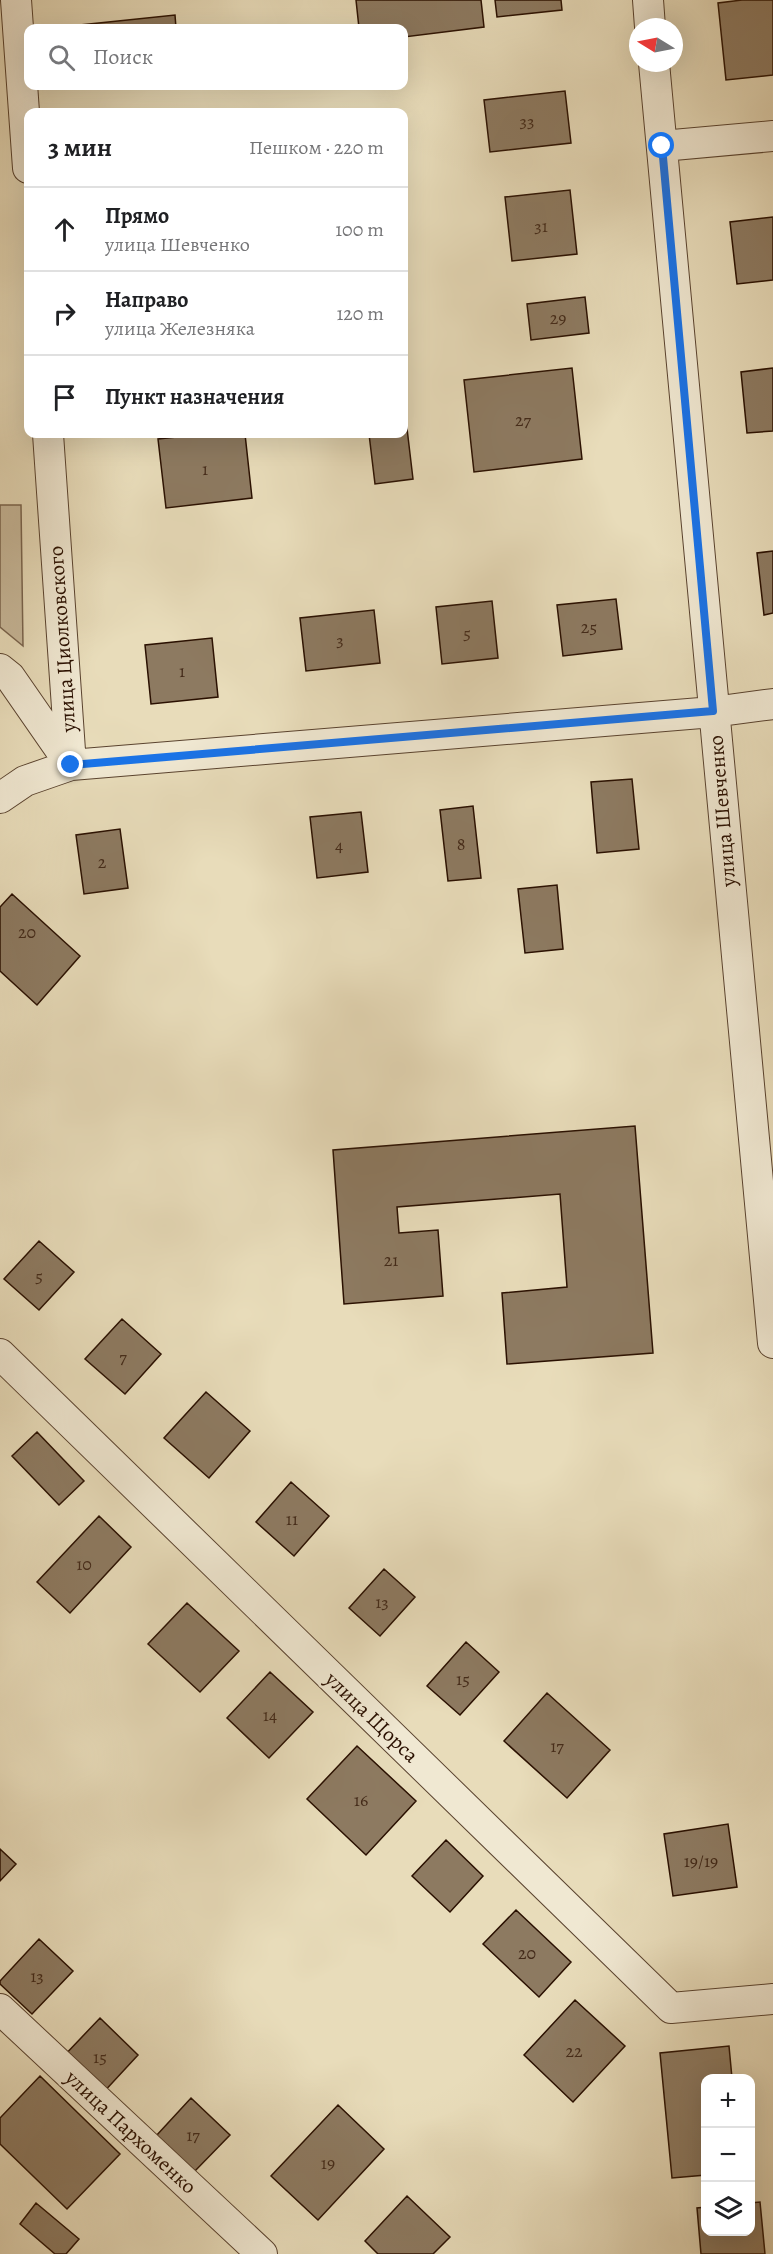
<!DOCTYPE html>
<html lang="ru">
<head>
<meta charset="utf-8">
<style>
  body { margin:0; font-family:Alegreya,serif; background:#f6f6f6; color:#202124 }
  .controls { position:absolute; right:18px; bottom:18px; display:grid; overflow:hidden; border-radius:12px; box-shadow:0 6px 24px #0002 }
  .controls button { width:54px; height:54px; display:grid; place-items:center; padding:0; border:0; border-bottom:2px solid #e0e0e0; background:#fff; color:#202124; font:30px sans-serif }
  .compass { position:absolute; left:629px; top:18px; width:54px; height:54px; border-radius:50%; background:#fff; box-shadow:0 6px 24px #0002; rotate:280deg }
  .stop { position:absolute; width:18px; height:18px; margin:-14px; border:4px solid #1a73e8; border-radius:50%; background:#fff }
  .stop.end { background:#1a73e8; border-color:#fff; box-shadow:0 2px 6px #0008 }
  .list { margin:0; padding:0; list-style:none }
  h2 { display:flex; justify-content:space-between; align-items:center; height:78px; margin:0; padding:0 24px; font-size:26px }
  h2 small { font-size:20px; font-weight:400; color:#757577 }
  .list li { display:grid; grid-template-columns:39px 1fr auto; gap:18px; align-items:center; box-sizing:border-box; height:84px; padding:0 24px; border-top:2px solid #e0e0e0 }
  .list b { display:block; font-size:22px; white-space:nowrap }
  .list p { margin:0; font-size:20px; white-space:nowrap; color:#757577 }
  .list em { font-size:20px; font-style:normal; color:#757577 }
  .icon { flex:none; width:33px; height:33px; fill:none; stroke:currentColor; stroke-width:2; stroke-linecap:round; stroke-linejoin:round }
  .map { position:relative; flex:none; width:773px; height:2254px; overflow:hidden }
  .search { position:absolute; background:#fff; box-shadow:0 6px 24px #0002; left:24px; top:24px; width:384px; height:66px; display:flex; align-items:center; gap:15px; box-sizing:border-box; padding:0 21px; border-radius:12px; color:#757577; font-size:22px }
  .panel { position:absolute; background:#fff; box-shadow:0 6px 24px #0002; left:24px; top:108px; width:384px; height:330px; border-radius:12px }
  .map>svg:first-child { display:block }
  .green { fill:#c8b99b; stroke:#79644e; stroke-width:1.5 }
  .building { fill:#8d7a61; stroke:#2a1001; stroke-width:1.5 }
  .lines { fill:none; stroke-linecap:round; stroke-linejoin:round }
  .minor-casing { stroke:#5a432f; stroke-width:32 }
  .minor { stroke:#f0e8d2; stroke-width:30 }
  .route { stroke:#1a73e8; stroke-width:8 }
  .labels { text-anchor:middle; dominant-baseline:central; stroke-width:5; stroke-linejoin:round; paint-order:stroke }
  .number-label { font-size:18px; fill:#432a19 }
  .street-label { font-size:21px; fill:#2a1001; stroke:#f0e8d2 }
</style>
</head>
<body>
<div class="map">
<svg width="773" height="2254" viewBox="0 0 773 2254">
  <rect width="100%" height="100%" fill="#e8dcba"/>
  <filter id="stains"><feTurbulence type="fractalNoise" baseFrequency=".00333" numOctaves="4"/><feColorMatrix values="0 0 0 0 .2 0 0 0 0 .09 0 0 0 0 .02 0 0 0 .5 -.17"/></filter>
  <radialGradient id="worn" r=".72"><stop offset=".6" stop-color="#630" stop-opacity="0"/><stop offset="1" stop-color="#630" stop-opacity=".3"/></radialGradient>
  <path class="green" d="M 0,505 L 21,505 L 23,646 L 0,627 Z"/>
  <path class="building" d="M 356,0 L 481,0 L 484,27 L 404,37 L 404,28 L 359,28 Z
    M 495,0 L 561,0 L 562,10 L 497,17 Z
    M 742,0 L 773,0 L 773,75 L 726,80 L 718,3 Z
    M 175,15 L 176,28 L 80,28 L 80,25 Z
    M 565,91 L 571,143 L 490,152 L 484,100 Z
    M 570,190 L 577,254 L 512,261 L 505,197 Z
    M 773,217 L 773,280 L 737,284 L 730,222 Z
    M 585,297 L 589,333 L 531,340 L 527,304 Z
    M 572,368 L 582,459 L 474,472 L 464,380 Z
    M 773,368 L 773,431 L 747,433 L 741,372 Z
    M 404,403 L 413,479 L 375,484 L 369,434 L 404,434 Z
    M 205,434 L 245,434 L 252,498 L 166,508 L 158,439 Z
    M 773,551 L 773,613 L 764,615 L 757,553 Z
    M 616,599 L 622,649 L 563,656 L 557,605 Z
    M 492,601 L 498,658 L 442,664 L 436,607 Z
    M 374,610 L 380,663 L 306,671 L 300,618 Z
    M 212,638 L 218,697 L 151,704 L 145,645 Z
    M 632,779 L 639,849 L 597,853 L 591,782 Z
    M 473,806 L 481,878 L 448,881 L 440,810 Z
    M 361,812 L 368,872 L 317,878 L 310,817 Z
    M 120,829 L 128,888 L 84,894 L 76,835 Z
    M 557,885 L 563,949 L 525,953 L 518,889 Z
    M 12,894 L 80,956 L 37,1005 L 0,971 L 0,907 Z
    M 635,1126 L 653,1353 L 507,1364 L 502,1293 L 567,1287 L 560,1194 L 397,1207 L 399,1233 L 438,1230 L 443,1296 L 344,1304 L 333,1150 Z
    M 39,1241 L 74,1272 L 39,1310 L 4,1279 Z
    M 122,1319 L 161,1354 L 125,1394 L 85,1359 Z
    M 206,1392 L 250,1431 L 209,1478 L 164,1438 Z
    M 37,1432 L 84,1481 L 59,1505 L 12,1456 Z
    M 291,1482 L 329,1516 L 294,1556 L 256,1522 Z
    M 99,1516 L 131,1547 L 70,1613 L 37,1582 Z
    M 384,1569 L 415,1597 L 380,1636 L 349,1608 Z
    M 187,1603 L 239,1651 L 200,1692 L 148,1644 Z
    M 466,1642 L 499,1672 L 460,1715 L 427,1686 Z
    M 270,1672 L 313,1712 L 269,1758 L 227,1718 Z
    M 547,1693 L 610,1750 L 567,1798 L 504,1741 Z
    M 357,1746 L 416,1801 L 366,1855 L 307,1799 Z
    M 728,1824 L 737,1887 L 673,1896 L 664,1834 Z
    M 446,1840 L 483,1876 L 450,1912 L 412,1876 Z
    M 0,1849 L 16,1864 L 0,1881 Z
    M 516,1910 L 571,1962 L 539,1997 L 483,1944 Z
    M 39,1939 L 73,1971 L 32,2014 L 0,1984 L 0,1981 Z
    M 575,2000 L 625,2046 L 573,2102 L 524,2055 Z
    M 100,2018 L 138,2055 L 101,2095 L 62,2058 Z
    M 729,2046 L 732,2078 L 706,2078 L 706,2175 L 672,2178 L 660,2053 Z
    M 40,2076 L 120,2154 L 67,2209 L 0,2144 L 0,2118 Z
    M 191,2098 L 230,2135 L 194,2172 L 156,2136 Z
    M 338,2105 L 384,2149 L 318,2220 L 271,2176 Z
    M 407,2196 L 450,2237 L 433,2254 L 378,2254 L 365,2241 Z
    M 760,2202 L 765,2254 L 701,2254 L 697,2208 L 706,2207 L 706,2232 L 750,2232 L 750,2203 Z
    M 36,2203 L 79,2239 L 66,2254 L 55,2254 L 20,2224 Z"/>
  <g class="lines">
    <defs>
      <path id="minor" d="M 16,0 L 28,168
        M 648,0 L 650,27
        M 654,63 L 773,1343
        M 662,146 L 773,136
        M 48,434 L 71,765
        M 0,669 L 10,677 L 71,765
        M 0,798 L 25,781 L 71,765 L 713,712 L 773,704
        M 0,1354 L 671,2008 L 773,1999
        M 0,2009 L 262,2254"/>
    </defs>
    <use href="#minor" class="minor-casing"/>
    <use href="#minor" class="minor"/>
  </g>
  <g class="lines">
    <path class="route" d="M 71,765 L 713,711 L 662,146"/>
  </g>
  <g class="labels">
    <g class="number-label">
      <text x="527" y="121">33</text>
      <text x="541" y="226">31</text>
      <text x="558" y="318">29</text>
      <text x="523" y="420">27</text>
      <text x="205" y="469">1</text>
      <text x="589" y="627">25</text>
      <text x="467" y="633">5</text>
      <text x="340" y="640">3</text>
      <text x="182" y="671">1</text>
      <text x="461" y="844">8</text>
      <text x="339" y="845">4</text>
      <text x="102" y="862">2</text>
      <text x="27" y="932">20</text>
      <text x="391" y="1260">21</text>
      <text x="39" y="1276">5</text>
      <text x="123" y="1357">7</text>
      <text x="292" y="1519">11</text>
      <text x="84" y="1564">10</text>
      <text x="382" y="1602">13</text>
      <text x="463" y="1679">15</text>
      <text x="270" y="1715">14</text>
      <text x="557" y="1746">17</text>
      <text x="361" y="1800">16</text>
      <text x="701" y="1861">19/19</text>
      <text x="527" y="1953">20</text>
      <text x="37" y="1976">13</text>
      <text x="574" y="2051">22</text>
      <text x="100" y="2057">15</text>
      <text x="193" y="2135">17</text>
      <text x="328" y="2163">19</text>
    </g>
    <g class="street-label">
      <text transform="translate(62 639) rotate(-94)">улица Циолковского</text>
      <text transform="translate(722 811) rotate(-95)">улица Шевченко</text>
      <text transform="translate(372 1717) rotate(44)">улица Щорса</text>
      <text transform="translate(131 2132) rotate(43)">улица Пархоменко</text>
    </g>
  </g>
  <rect width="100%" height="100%" filter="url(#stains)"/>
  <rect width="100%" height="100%" fill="url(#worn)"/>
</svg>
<div class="controls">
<button>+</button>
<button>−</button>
<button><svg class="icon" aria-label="layers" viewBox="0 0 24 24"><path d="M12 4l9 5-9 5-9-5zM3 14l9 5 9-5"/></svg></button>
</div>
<svg class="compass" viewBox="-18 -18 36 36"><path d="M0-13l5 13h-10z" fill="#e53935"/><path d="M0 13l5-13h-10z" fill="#757577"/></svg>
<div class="stop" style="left:662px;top:146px"></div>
<div class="stop end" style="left:71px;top:765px"></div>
<div class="search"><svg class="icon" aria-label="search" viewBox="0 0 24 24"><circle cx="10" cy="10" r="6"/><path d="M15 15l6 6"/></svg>Поиск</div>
<section class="panel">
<h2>3 мин<small>Пешком · 220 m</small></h2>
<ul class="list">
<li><svg class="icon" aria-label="ahead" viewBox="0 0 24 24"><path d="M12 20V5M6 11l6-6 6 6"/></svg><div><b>Прямо</b><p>улица Шевченко</p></div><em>100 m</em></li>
<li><svg class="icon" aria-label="right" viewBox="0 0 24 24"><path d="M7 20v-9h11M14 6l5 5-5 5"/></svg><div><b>Направо</b><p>улица Железняка</p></div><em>120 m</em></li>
<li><svg class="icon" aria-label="arrive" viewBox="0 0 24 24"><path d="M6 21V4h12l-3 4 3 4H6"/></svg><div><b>Пункт назначения</b></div></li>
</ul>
</section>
</div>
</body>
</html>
